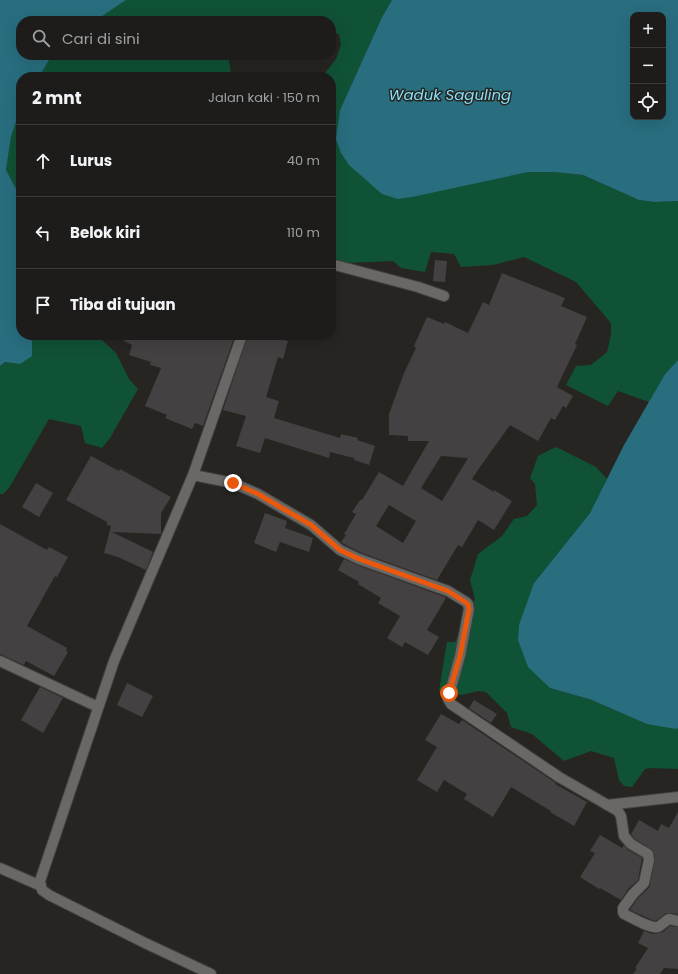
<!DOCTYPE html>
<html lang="id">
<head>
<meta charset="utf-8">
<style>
  body { margin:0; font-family:Poppins,sans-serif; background:#2a2927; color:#f1f3f6 }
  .controls { position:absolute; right:12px; top:12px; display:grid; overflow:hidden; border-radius:8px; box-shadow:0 4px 16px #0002 }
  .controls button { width:36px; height:36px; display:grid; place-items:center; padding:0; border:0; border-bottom:1px solid #3b3a39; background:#1d1c1a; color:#f1f3f6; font:20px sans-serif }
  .stop { position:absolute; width:12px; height:12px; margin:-9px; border:3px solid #ea580c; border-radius:50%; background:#fff }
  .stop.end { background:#ea580c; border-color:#fff; box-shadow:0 1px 4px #0008 }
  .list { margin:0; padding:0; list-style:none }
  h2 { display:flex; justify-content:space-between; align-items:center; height:52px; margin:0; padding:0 16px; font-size:17px }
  h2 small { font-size:13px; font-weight:400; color:#a0a1a2 }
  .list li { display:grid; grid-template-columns:26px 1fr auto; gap:12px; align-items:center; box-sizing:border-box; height:72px; padding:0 16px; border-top:1px solid #3b3a39 }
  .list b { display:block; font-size:15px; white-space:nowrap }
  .list em { font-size:13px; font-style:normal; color:#a0a1a2 }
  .icon { flex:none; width:22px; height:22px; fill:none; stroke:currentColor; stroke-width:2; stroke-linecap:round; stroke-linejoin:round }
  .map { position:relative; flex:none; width:678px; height:974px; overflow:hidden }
  .search { position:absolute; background:#1d1c1a; box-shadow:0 4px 16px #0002; left:16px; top:16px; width:320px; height:44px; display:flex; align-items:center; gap:10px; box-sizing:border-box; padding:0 14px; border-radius:16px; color:#a0a1a2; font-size:15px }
  .panel { position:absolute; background:#1d1c1a; box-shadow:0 4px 16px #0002; left:16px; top:72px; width:320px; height:268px; border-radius:16px }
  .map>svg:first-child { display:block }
  .green { fill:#105236 }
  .water { fill:#286e7f; fill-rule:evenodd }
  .building { fill:#454142; fill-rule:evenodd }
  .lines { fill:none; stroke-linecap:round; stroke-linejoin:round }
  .minor-casing { stroke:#43413e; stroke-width:12 }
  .minor { stroke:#696866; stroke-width:10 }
  .route { stroke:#ea580c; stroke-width:5 }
  .labels { text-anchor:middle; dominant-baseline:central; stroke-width:3; stroke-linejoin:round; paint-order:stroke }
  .water-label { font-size:15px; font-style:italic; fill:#86dff7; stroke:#272522 }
</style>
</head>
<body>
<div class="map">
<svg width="678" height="974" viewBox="0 0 678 974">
  <rect width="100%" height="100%" fill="#272522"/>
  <path class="green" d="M 126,0 L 392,0 L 382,17 L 340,110 L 528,172 L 553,172 L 583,175 L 639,200 L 655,202 L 678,201 L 678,360 L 665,374 L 649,402 L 618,391 L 608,406 L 566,385 L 576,366 L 591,365 L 607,352 L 611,335 L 611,323 L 576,282 L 524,257 L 493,265 L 461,267 L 454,254 L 431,252 L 425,272 L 401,268 L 393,261 L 345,263 L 331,257 L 331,77 L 322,77 L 336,59 L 341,45 L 339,34 L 331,32 L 331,21 L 95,21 Z
    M 52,55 L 229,55 C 228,63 232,70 230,77 L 39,77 Z
    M 21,107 L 21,198 L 6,170 L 11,137 Z
    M 21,280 L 21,315 L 16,302 L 17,288 Z
    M 29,335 L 95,335 L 101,339 L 116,353 L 129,379 L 138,389 L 110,438 L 102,448 L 85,443 L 81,426 L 49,419 L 9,488 L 3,494 L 0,494 L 0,366 L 5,362 L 20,364 L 32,341 Z
    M 556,447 L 596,467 L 607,479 L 590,513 L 534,583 L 550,688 L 592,700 L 676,728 L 678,728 L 678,769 L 652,768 L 645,769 L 632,787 L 624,786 L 619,780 L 614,758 L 591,751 L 564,761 L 532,734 L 511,727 L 507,713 L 486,692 L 478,691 L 462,695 L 439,691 L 447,642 L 455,642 L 475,599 L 470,580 L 478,554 L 502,536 L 514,519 L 527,516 L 537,505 L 535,484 L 530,478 L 538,456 Z"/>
  <path class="water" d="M 0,0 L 126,0 L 95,21 L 21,21 L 21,55 L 52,55 L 39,77 L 21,77 L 21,107 L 11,137 L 6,170 L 21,198 L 21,280 L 17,289 L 16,302 L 21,315 L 21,335 L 29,335 L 32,341 L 32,356 L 20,364 L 5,362 L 0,366 Z
    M 392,0 L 678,0 L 678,201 L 655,202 L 639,200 L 583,175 L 553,172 L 528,172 L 412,197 L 398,199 L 382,194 L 349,165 L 341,153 L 336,139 L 340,110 L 382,17 ZM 633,15 L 663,15 L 663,117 L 633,117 Z
    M 678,360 L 678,728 L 676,729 L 647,724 L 592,700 L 550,688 L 528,667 L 518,640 L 519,625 L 534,583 L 590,513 L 624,445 L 665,374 Z"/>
  <path class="building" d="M 435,260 L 447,261 L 445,282 L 433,281 Z
    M 502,273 L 565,298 L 561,306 L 587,317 L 575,344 L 577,345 L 557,387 L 573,396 L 566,408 L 563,406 L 555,420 L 551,418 L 538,441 L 510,425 L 480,467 L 472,479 L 494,492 L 494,490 L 512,501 L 494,530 L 478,520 L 462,547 L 458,545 L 437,580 L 362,553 L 344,544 L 341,542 L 346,535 L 344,534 L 356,514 L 352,512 L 360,500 L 362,500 L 379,472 L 403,486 L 429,441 L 408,441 L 408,436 L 389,435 L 389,414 L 404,373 L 416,348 L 414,346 L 427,317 L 444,324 L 445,322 L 468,333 L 483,302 L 489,305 ZM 441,456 L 468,458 L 442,501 L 421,488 ZM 389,505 L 416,521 L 403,543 L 376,526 Z
    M 113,335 L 235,335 L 203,426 L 195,423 L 192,429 L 165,418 L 167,415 L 145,406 L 161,368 L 150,365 L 151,362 L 129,355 L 132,345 Z
    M 248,335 L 267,335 L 288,341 L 283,359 L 278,357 L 266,397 L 279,401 L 274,418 L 340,438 L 341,434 L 358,438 L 357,440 L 375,446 L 369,465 L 354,460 L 354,458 L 330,452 L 329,458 L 265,438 L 260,453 L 236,446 L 246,416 L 223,410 Z
    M 91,456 L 119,471 L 120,469 L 171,497 L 161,513 L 161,534 L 112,532 L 153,552 L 146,570 L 118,557 L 104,553 L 111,526 L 107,525 L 107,522 L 66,500 Z
    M 36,483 L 53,493 L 39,517 L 22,507 Z
    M 265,513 L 287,521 L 285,528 L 313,538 L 309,552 L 280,542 L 276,552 L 254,543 Z
    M 0,524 L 47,550 L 49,547 L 68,557 L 57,577 L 55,576 L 27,626 L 67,648 L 66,651 L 68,652 L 54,676 L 26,661 L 24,665 L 0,654 Z
    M 344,559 L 357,565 L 442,596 L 446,598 L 427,630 L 439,637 L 428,655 L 405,642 L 402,647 L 387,638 L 400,616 L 378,603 L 381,598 L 358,584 L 359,582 L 338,570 Z
    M 127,683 L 153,696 L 142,717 L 117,705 Z
    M 40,687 L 63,698 L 43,733 L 21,720 Z
    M 474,700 L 497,714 L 491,723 L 469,708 Z
    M 441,714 L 459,724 L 462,720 L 556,783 L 555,784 L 587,802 L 574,826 L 550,812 L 551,811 L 511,787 L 493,817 L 464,799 L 467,794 L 444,780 L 437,792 L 417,780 L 437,747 L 425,740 Z
    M 678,812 L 678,914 L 670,913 L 666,913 L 656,921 L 652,920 L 630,910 L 638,898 L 649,888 L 650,885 L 655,859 L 653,850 L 635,839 L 631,834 L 639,820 L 658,831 L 661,824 L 669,828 Z
    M 600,835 L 622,848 L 624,845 L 628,850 L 642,858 L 638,880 L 628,889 L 621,900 L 600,888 L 599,889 L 580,877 L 595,853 L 590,851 Z
    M 670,926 L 678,927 L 678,969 L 664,968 L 660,974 L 633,974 L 637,969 L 635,968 L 648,948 L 638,943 L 644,931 L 653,934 L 659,933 L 663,932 Z"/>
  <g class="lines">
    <defs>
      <path id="minor" d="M 331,264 L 418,287 L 444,296
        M 193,475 L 233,483 L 258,494 L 311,525 L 340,550 L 359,559 L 448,591 L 466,602 L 468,604 L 469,609 L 460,656 L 448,699 L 451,704 L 559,777 L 618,811 L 621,816 L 624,836 L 631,844 L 648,854 L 649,860 L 644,883 L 633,894 L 623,908 L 623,912 L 624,914 C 631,917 650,929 658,927 C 662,925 665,921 669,919 L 678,921
        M 0,661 L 98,707
        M 607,805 L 678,797
        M 0,868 L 41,886
        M 211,974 L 145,943 L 49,895 L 42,890 L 40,881 L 114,661 L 193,475 L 242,335"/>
    </defs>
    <use href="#minor" class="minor-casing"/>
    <use href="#minor" class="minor"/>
  </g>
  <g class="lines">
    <path class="route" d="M 233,483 L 258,494 L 311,525 L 340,550 L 359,559 L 448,591 L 468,604 L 469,609 L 460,656 L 449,693"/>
  </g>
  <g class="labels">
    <g class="water-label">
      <text x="450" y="94">Waduk Saguling</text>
    </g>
  </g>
</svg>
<div class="controls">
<button>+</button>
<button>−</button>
<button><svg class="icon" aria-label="locate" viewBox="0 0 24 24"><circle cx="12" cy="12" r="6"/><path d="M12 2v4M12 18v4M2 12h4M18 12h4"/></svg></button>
</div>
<div class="stop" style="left:449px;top:693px"></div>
<div class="stop end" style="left:233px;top:483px"></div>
<div class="search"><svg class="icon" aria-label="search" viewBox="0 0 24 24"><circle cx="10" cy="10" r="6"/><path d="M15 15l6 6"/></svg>Cari di sini</div>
<section class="panel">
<h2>2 mnt<small>Jalan kaki · 150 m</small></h2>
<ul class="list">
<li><svg class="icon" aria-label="ahead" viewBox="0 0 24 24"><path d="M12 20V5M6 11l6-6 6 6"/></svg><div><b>Lurus</b></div><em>40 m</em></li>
<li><svg class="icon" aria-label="left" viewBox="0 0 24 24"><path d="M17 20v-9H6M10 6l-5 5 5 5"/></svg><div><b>Belok kiri</b></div><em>110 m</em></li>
<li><svg class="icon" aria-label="arrive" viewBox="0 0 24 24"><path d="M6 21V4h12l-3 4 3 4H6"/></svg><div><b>Tiba di tujuan</b></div></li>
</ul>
</section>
</div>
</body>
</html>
